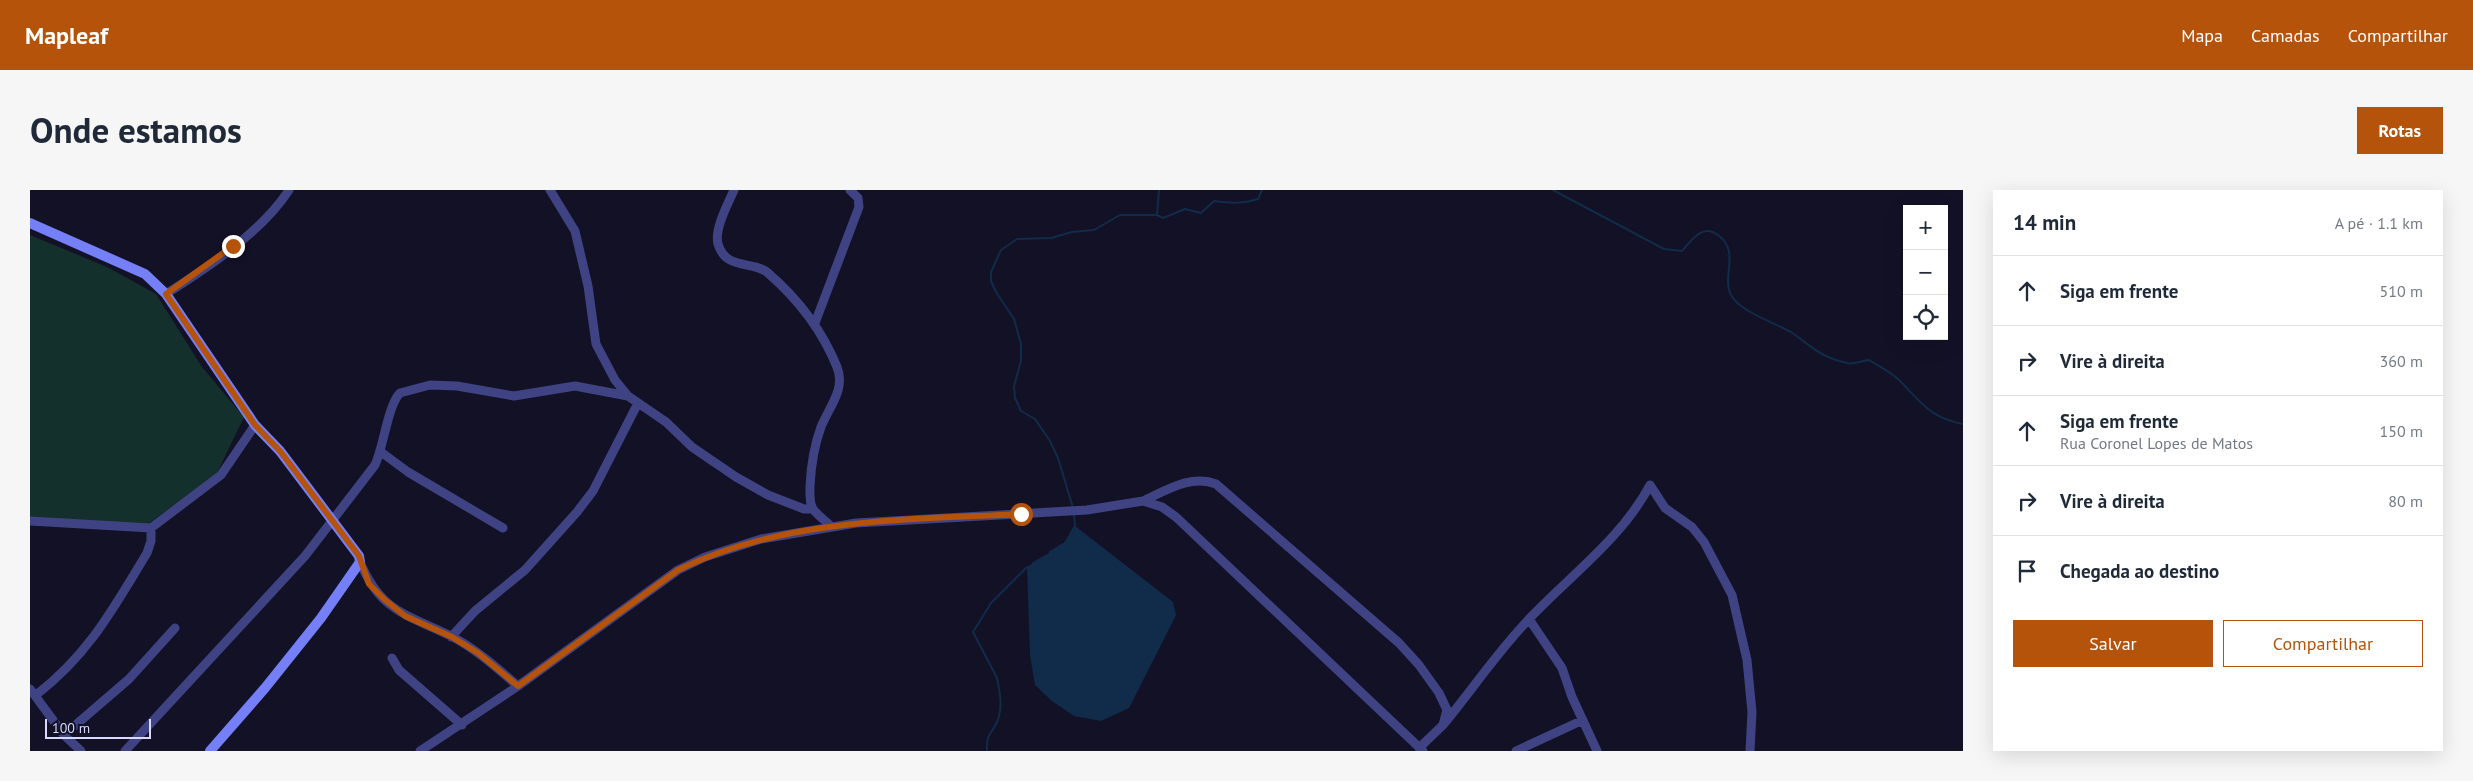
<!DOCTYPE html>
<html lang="pt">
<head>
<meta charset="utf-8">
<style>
  body { margin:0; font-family:"PT Sans",sans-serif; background:#f6f6f7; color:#1f2937 }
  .controls { position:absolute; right:15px; top:15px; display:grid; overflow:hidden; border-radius:0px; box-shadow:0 5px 20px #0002 }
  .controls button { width:45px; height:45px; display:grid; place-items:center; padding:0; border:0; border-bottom:1px solid #e0e1e3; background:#fff; color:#1f2937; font:25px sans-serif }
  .scale { position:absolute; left:15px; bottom:12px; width:106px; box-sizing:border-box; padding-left:5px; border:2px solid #d9d8fd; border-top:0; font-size:14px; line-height:18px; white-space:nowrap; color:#d9d8fd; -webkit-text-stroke:4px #131126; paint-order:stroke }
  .stop { position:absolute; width:15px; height:15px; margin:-11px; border:4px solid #b45309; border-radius:50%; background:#fff }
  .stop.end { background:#b45309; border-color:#fff; box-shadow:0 1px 5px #0008 }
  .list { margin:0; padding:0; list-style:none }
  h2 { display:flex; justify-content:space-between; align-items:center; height:65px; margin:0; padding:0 20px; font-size:21px }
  h2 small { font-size:16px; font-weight:400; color:#747a83 }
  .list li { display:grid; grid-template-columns:32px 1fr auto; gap:15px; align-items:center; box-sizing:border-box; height:70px; padding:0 20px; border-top:1px solid #e0e1e3 }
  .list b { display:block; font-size:19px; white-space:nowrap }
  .list p { margin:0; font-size:16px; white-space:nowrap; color:#747a83 }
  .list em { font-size:16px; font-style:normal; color:#747a83 }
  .actions { display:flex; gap:10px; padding:15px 20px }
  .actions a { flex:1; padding:11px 0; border:1px solid #b45309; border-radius:0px; text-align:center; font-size:18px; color:#b45309 }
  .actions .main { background:#b45309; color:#fff }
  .icon { flex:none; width:28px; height:28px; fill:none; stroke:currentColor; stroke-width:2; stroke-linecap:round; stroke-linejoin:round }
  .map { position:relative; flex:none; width:1933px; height:561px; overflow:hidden; border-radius:0px }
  header { display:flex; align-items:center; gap:30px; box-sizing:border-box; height:70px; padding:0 25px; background:#b45309; color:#fff }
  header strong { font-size:24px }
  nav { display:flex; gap:28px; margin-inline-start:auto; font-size:18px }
  .intro { display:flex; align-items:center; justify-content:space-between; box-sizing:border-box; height:120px; padding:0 30px }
  h1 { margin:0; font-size:35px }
  .button { padding:12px 22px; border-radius:0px; background:#b45309; color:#fff; font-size:18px; font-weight:700 }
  main { display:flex; gap:30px; padding:0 30px }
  aside { flex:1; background:#fff; border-radius:0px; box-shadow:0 5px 20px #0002 }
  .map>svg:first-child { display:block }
  .green { fill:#14302c }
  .water { fill:#112c4a }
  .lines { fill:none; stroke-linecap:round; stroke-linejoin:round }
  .stream { stroke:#112c4a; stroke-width:2 }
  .street { stroke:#3f4383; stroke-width:9 }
  .secondary { stroke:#757ff7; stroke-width:10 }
  .route { stroke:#b45309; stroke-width:6 }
</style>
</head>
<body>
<header>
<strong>Mapleaf</strong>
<nav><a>Mapa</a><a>Camadas</a><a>Compartilhar</a></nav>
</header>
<div class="intro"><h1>Onde estamos</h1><a class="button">Rotas</a></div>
<main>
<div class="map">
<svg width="1933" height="561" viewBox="0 0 1933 561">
  <rect width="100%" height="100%" fill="#131126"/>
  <path class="green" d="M 0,45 L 77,77 L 126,104 L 172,177 L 214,227 L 187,283 L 118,334 L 0,328 Z"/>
  <path class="water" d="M 1045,336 L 1143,412 L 1146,425 L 1099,518 L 1071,531 L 1044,526 L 1022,511 L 1005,495 L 1000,465 L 997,377 L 1033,354 Z"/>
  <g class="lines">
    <path class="stream" d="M 1523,0 L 1634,59 L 1652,61 C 1662,50 1672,33 1688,45 C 1711,62 1691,86 1701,105 C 1709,121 1745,133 1761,142 C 1773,150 1783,160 1796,166 C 1802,169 1811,172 1817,173 C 1825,175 1832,170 1839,170 C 1849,176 1861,182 1869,190 C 1891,212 1900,228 1933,234
      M 1127,25 L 1133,28 L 1155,19 L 1171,23 L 1184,11 C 1200,13 1213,14 1228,9 L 1232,0
      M 1043,318 L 1028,268 L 1020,251 L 1005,229 L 991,221 L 985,208 L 984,196 L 991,171 L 991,154 L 984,129 L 966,102 L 961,91 L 961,82 L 971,60 L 987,49 L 1021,48 L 1042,42 L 1064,40 L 1090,25 L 1127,25 L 1129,0
      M 1040,344 L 1045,336 L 1044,325
      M 1020,362 L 1033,354
      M 1003,373 L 1017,365
      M 957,561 C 956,544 961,545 967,532 C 973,519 970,502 967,488 L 943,442 L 961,413 L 997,377"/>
    <path class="street" d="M 520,0 L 545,41 L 558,96 L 566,154 L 585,190 L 598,206 L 636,232 L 662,257 L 706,287 L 738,305 L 774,319 L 783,319
      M 704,0 C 698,14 684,39 688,54 C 696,81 723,70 738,83 C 768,109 792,140 807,177 C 816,199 799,217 791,237 C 784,256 781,276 780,296 C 780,303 779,313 783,319 C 787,325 797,332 802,337
      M 136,104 C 178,77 231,43 259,0
      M 785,133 L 829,17 L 828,8 L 820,0
      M 351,262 L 378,282 L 473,338
      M 1113,311 C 1135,301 1161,284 1186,294 L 1369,453 L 1389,475 L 1409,503 L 1417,520 L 1413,535 L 1389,558
      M 0,331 L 121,338 L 191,285 L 225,235
      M 330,372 C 351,422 376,424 421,446 C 446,459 467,478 488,496
      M 1499,429 L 1532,478 L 1542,507 L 1567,561
      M 421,447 L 445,421 L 495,380 L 547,322 L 563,301 L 608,213
      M 362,468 L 369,480 L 432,535
      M 0,499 L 34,545 L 51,561
      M 6,505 C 59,464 83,419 117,363 L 121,351 L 121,338
      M 1413,535 C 1442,500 1468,461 1500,428 C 1541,385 1592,348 1620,295 L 1635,318 L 1662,337 L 1674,352 L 1702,405 L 1717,470 L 1722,522 L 1720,561
      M 34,545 L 99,489 L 145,438
      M 95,561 L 275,366 L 345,275 C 354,255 358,215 370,203 L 400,195 L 427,196 L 484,206 L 545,196 L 598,206
      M 390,561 L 488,496 L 648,380 L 675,367 L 731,349 L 826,333 L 1057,320 L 1113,311 L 1132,317 L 1146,327 L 1393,561
      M 1486,561 L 1553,530"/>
    <path class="secondary" d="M 0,33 L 115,84 L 136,104 L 225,235 L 250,261 L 329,366 L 330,372 L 291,428 L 235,498 L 180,561"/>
  </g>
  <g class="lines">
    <path class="route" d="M 203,56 L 136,104 L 225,235 L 250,261 L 329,366 L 339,394 L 355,410 L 375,426 L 422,447 L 448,463 L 488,496 L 648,380 C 754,328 876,330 991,324"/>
  </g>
</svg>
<div class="controls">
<button>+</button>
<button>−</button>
<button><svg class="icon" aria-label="locate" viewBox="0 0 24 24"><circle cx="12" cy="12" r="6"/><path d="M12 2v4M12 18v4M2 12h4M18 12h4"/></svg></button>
</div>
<div class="scale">100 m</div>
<div class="stop" style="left:991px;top:324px"></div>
<div class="stop end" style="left:203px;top:56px"></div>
</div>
<aside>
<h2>14 min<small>A pé · 1.1 km</small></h2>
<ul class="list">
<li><svg class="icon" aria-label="ahead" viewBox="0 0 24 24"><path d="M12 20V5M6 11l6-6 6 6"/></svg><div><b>Siga em frente</b></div><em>510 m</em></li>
<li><svg class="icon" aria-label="right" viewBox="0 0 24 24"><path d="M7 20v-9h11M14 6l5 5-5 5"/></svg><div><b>Vire à direita</b></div><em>360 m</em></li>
<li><svg class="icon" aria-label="ahead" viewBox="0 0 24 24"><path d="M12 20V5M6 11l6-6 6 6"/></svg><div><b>Siga em frente</b><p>Rua Coronel Lopes de Matos</p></div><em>150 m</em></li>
<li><svg class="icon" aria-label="right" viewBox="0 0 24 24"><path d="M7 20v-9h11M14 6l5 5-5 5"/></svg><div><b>Vire à direita</b></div><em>80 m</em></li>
<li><svg class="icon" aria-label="arrive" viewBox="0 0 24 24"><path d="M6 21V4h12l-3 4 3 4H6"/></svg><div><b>Chegada ao destino</b></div></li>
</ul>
<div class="actions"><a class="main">Salvar</a><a>Compartilhar</a></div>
</aside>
</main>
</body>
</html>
